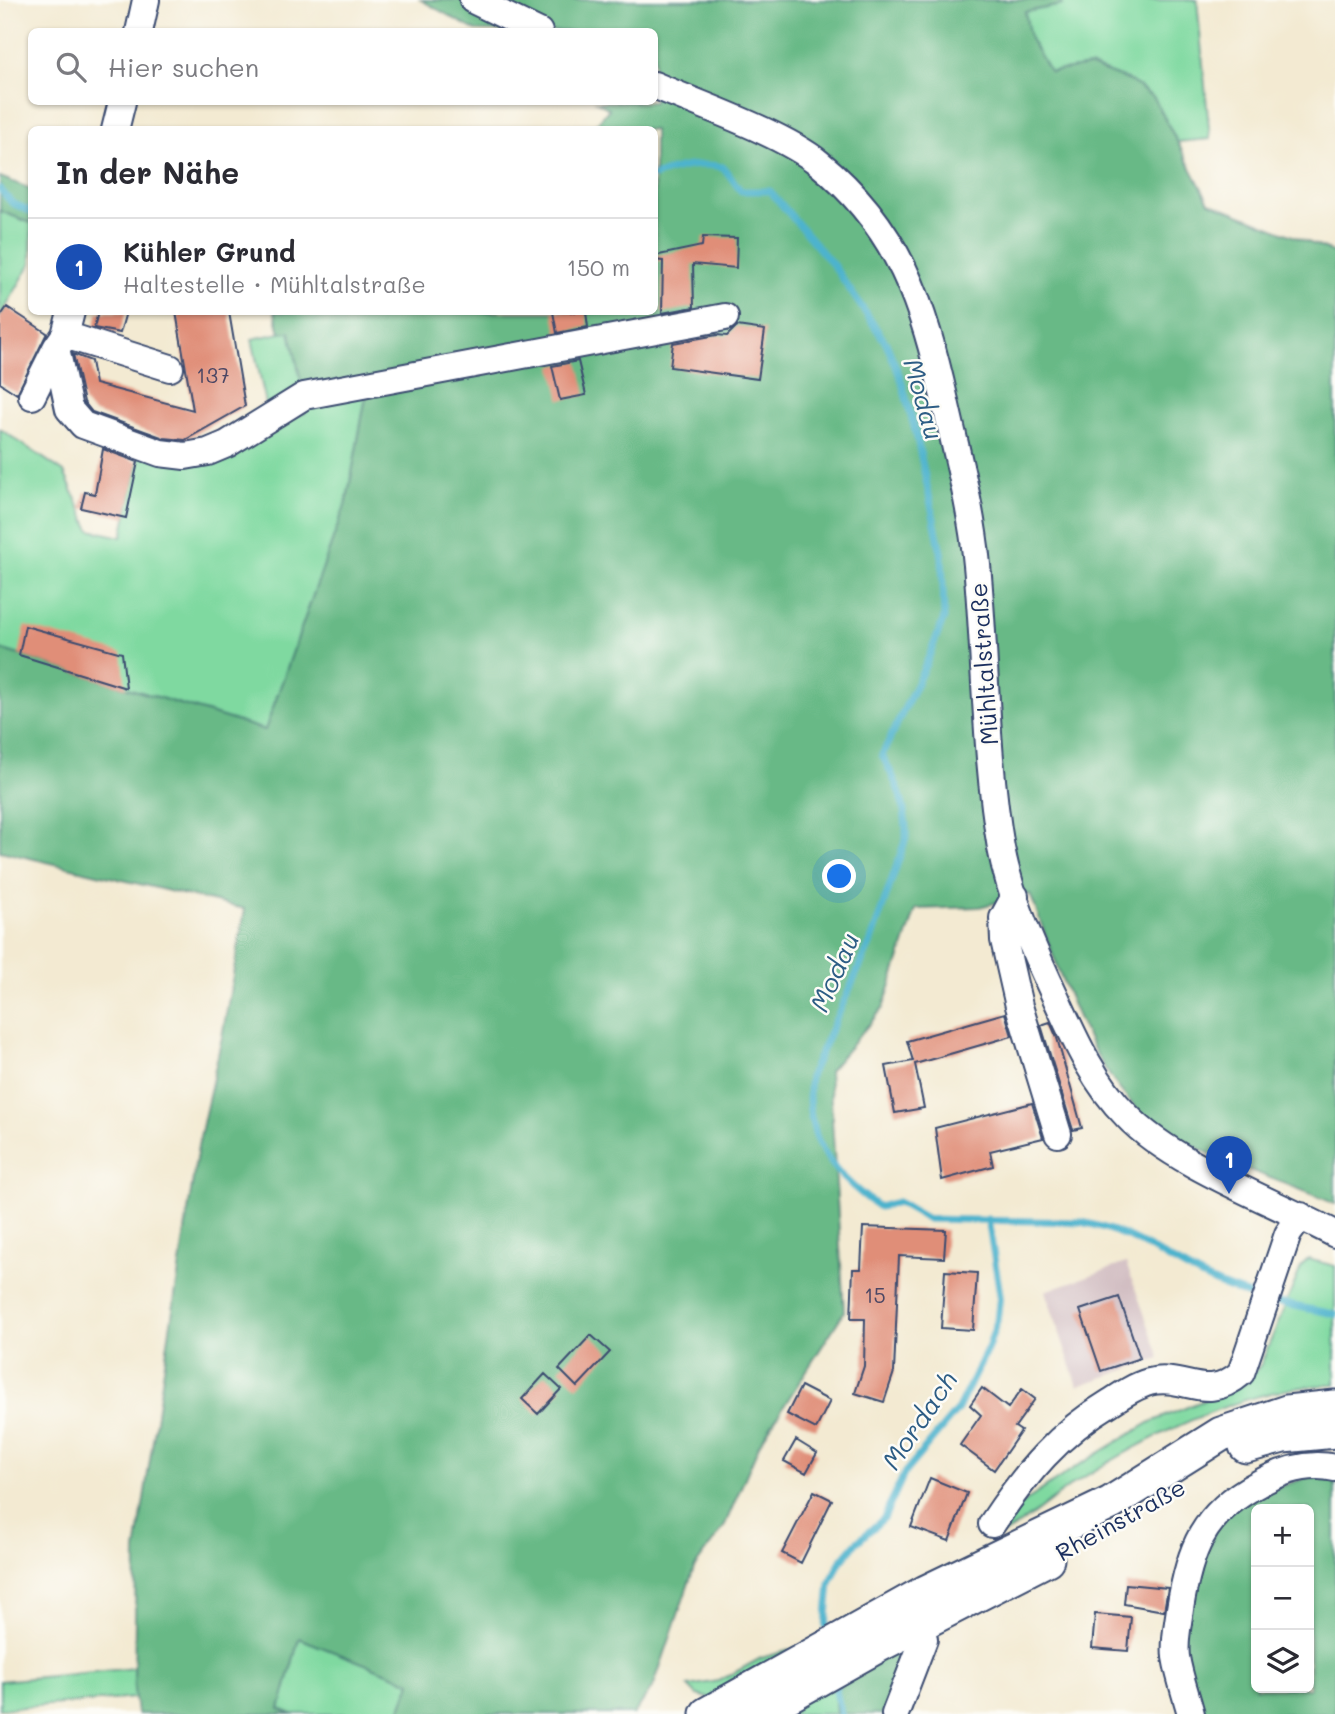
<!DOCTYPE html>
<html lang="de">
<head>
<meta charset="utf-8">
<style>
  body { margin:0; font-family:Mali,sans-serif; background:#f2f2f3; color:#2b2b33 }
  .controls { position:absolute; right:21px; bottom:21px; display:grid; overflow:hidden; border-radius:10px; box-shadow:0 2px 5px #0004 }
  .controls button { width:63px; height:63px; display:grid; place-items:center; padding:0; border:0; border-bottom:2px solid #e1e1e2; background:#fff; color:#2b2b33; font:35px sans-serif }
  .you { position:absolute; left:840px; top:877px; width:24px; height:24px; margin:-18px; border:5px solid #fff; border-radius:50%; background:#1a73e8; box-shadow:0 0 0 10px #1a73e833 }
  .badge { display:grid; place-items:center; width:46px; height:46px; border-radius:50%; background:#b5179e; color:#fff; font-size:23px; font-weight:700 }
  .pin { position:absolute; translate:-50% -58px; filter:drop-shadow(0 2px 4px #0008) }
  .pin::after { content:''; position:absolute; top:37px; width:24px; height:21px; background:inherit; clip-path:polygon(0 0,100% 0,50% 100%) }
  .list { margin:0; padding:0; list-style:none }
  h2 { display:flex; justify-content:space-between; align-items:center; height:91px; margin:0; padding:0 28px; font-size:30px }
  h2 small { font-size:23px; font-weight:400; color:#7c7c81 }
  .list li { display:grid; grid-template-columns:46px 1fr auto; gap:21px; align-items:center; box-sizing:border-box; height:98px; padding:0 28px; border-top:2px solid #e1e1e2 }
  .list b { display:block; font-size:26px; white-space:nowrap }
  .list p { margin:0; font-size:23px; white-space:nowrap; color:#7c7c81 }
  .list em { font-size:23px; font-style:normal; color:#7c7c81 }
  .icon { flex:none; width:38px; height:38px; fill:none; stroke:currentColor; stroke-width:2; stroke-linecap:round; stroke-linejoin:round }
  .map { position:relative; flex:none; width:1335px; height:1714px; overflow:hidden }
  .search { position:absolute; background:#fff; box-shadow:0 2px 5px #0004; left:28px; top:28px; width:630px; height:77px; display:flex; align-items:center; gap:18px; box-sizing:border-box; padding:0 24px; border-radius:10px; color:#7c7c81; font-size:26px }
  .panel { position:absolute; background:#fff; box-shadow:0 2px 5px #0004; left:28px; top:126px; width:630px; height:189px; border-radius:10px }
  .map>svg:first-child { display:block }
  .industrial { fill:#d2bec2 }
  .green { fill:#7fd9a0; stroke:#4d847f; stroke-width:2 }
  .forest { fill:#67b986; stroke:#417472; stroke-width:2; fill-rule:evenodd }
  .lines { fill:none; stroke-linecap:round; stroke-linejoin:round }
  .stream { stroke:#4eb3cd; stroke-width:7 }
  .building { fill:#e08e78 }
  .minor-casing { stroke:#3b4b6f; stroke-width:30 }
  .major-casing { stroke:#3b4b6f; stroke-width:37 }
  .minor { stroke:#fff; stroke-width:26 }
  .major { stroke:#fff; stroke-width:33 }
  .labels { text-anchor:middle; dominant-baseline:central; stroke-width:5; stroke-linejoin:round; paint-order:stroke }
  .number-label { font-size:21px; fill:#4c4764 }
  .street-label { font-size:24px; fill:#1b2f5e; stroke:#fdfcf7 }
  .water-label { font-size:26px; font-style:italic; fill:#2d5d85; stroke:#fdfcf7 }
</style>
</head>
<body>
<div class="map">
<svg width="1335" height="1714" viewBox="0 0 1335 1714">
  <rect width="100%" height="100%" fill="#fdfcf7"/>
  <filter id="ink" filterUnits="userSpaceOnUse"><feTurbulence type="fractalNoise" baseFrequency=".0143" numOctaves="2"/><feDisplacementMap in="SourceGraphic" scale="14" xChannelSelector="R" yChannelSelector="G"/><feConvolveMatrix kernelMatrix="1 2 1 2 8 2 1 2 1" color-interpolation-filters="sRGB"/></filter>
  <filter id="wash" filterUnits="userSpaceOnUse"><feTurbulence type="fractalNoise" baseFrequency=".00686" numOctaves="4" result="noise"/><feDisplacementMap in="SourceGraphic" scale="28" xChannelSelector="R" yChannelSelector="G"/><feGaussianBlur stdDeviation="1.57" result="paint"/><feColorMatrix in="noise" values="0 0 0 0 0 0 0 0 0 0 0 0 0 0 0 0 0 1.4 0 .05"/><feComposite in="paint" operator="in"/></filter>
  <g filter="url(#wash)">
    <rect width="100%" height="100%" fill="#f3ead2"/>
    <path class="industrial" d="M 1126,1263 L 1160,1358 L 1078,1386 L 1045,1291 Z"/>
    <path class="green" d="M 1061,0 L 1197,0 L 1210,139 L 1177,142 L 1154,98 L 1130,81 L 1090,66 L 1050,72 L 1030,39 L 1025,12 L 1062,5 Z
      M 0,211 L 32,223 L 31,263 L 0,317 Z
      M 275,312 L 368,385 L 347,500 L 265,730 L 0,649 L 0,429 L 64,472 L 90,530 L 122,537 L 140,453 L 160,453 L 305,413 L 304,395 L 267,409 L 252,339 L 280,333 Z
      M 1308,1259 L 1335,1266 L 1335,1385 C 1249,1385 1148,1437 1076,1482 C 1055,1496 1013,1534 991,1539 L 998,1520 L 1074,1468 L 1149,1423 L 1248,1382 L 1261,1364 L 1302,1265 Z
      M 299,1638 L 411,1682 L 399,1714 L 292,1714 L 280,1710 Z
      M 794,1649 L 845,1672 L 835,1699 L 836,1714 L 771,1714 L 697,1695 L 688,1686 L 719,1681 L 761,1658 Z
      M 134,1668 L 135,1698 L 0,1709 L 0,1681 Z"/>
    <path class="forest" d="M 421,0 L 1061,0 L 1062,5 L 1025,12 L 1030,39 L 1050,72 L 1090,66 L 1130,81 L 1154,98 L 1209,202 L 1335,253 L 1335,1204 C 1282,1180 1195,1155 1151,1121 C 1088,1073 1058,965 1030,894 L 979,907 L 916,909 L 883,1008 L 829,1071 L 844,1312 L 759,1445 L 724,1527 L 694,1568 L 654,1685 L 634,1714 L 399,1714 L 411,1682 L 299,1638 L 280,1709 L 292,1714 L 137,1714 L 134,1689 L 136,1551 L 198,1146 L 222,1037 L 245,909 L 0,851 L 0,649 L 265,730 L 347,500 L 368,386 L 304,395 L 290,332 L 280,333 L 275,312 L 654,312 L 654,130 L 592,129 L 609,109 L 597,102 L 654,102 L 654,32 L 476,31 Z
      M 0,177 L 31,189 L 31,223 L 0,211 Z
      M 1335,1468 L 1335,1714 L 1191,1714 L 1175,1645 L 1223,1506 ZM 1256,1509 L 1309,1509 L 1309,1688 L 1256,1688 Z
      M 918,1645 L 912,1714 L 836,1714 L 835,1699 L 845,1672 Z"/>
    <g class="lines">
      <path class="stream" d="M 654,176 C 678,167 698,162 723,167 L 741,191 L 770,191 L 833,265 L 886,343 L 901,379 L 917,438 L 942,557 L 944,618 L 926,664 L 882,755 C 897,783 907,805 906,838 L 870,944 L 810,1076 C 803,1138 831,1173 879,1207 L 898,1202 L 928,1219 L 1081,1222 C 1134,1232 1163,1259 1209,1280 C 1247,1298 1294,1306 1335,1314
        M 0,189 L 12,203 L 32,212
        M 826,1626 L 830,1583 L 840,1562 L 856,1543 L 884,1518 L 905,1472 L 958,1409 L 988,1348 L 997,1321 L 1000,1294 L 988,1219
        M 835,1685 L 841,1714"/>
    </g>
    <g id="blocks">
      <path class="building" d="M 703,237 L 737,238 L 736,268 L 693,264 L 694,307 L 662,313 L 663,261 L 654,260 L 654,256 L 702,246 Z
        M 7,307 L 47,333 L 17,394 L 0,383 L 0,317 Z
        M 98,312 L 126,312 L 120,333 L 94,328 Z
        M 176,312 L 229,312 L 245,406 L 185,440 L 164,438 L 92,412 L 84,402 L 73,354 L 91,361 L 95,384 L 193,410 Z
        M 553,312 L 586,312 L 588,327 L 557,333 Z
        M 737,326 L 765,330 L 758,379 L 670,367 L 673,343 L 717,335 L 727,336 Z
        M 578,361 L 586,395 L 560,400 L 552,366 Z
        M 103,449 L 138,462 L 126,518 L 81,508 L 85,492 L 95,494 Z
        M 25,626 L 122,653 L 126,688 L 19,655 Z
        M 1005,1013 L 1012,1036 L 915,1064 L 924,1108 L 895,1113 L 886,1066 L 913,1061 L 907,1041 Z
        M 1050,1022 L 1057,1038 L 1082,1128 L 1073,1130 L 1041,1025 Z
        M 1032,1103 L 1043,1138 L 990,1151 L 993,1166 L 942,1180 L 935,1128 Z
        M 863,1227 L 946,1230 L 944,1258 L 899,1256 L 894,1372 L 884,1402 L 855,1393 L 864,1366 L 865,1319 L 851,1319 L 853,1269 L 861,1269 Z
        M 945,1271 L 977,1273 L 973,1330 L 941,1328 Z
        M 1119,1297 L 1140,1358 L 1101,1371 L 1080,1310 Z
        M 591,1335 L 610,1352 L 577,1387 L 559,1369 Z
        M 545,1374 L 561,1389 L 538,1414 L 522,1399 Z
        M 801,1386 L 830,1401 L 816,1429 L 787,1414 Z
        M 982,1388 L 1008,1408 L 1022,1389 L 1035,1399 L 1015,1427 L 1021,1431 L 994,1470 L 960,1445 L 981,1415 L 970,1405 Z
        M 796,1440 L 817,1453 L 806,1473 L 784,1461 Z
        M 930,1478 L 967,1493 L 949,1541 L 911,1527 Z
        M 814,1491 L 832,1500 L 801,1563 L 782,1553 Z
        M 1126,1584 L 1168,1588 L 1164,1611 L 1124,1604 Z
        M 1095,1614 L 1131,1617 L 1128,1651 L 1092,1648 Z"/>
    </g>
  </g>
  <g filter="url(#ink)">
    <use href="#blocks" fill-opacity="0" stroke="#3b4b6f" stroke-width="2"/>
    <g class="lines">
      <defs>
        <path id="minor" d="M 473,0 L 539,32
          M 139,32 L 146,0
          M 654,85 C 700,105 782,133 819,163 C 899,228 923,304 945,401 C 957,455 972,510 977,565 C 986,660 985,755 1001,848 C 1011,900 1034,951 1056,998 C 1075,1040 1094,1083 1127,1116 C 1172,1164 1275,1202 1335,1234
          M 115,130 L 122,102
          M 71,312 L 65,335 L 56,348 L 69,409 L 83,425 L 160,453 L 185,456 L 208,452 L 227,444 L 304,396 L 725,317
          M 65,335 L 170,368
          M 32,396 L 56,348
          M 1015,896 L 1003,918 L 1004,940 L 1019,1006 L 1058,1134
          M 992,1524 C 1025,1474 1059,1433 1111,1402 C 1123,1394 1135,1386 1149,1382 C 1185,1373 1205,1404 1241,1373 L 1288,1234 L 1301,1216
          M 895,1714 L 924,1639
          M 1191,1714 C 1186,1695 1179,1676 1176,1657 C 1174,1641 1178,1624 1180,1609 C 1189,1550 1203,1513 1258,1484 C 1281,1471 1309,1462 1335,1468"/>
        <path id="major" d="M 1246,1446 L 1283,1436 L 1335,1431
          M 707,1714 L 926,1592 L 1111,1503 L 1221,1434 L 1287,1412 L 1335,1407
          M 756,1714 L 877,1646 L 1047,1559"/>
      </defs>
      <use href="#minor" class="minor-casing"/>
      <use href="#major" class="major-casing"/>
      <use href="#minor" class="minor"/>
      <use href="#major" class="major"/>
    </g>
  </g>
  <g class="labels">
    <g class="number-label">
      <text x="213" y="374">137</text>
      <text x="875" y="1294">15</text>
    </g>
    <g class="street-label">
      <text transform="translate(983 664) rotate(-94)">Mühltalstraße</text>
      <text transform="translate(1120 1519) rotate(-29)">Rheinstraße</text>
    </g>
    <g class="water-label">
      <text transform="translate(924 399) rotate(74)">Modau</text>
      <text transform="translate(834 972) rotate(-66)">Modau</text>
      <text transform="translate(919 1420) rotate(-56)">Mordach</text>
    </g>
  </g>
</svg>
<div class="controls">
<button>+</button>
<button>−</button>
<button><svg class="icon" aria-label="layers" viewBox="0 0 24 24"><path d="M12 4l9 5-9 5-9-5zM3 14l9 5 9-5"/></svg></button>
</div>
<div class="you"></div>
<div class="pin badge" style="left:1229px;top:1194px;background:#1a4fb4">1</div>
<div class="search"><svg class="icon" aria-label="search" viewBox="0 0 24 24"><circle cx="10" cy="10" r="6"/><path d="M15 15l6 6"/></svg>Hier suchen</div>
<section class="panel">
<h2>In der Nähe<small></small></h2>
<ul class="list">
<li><span class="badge" style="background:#1a4fb4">1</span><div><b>Kühler Grund</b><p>Haltestelle · Mühltalstraße</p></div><em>150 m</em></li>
</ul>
</section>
</div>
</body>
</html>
